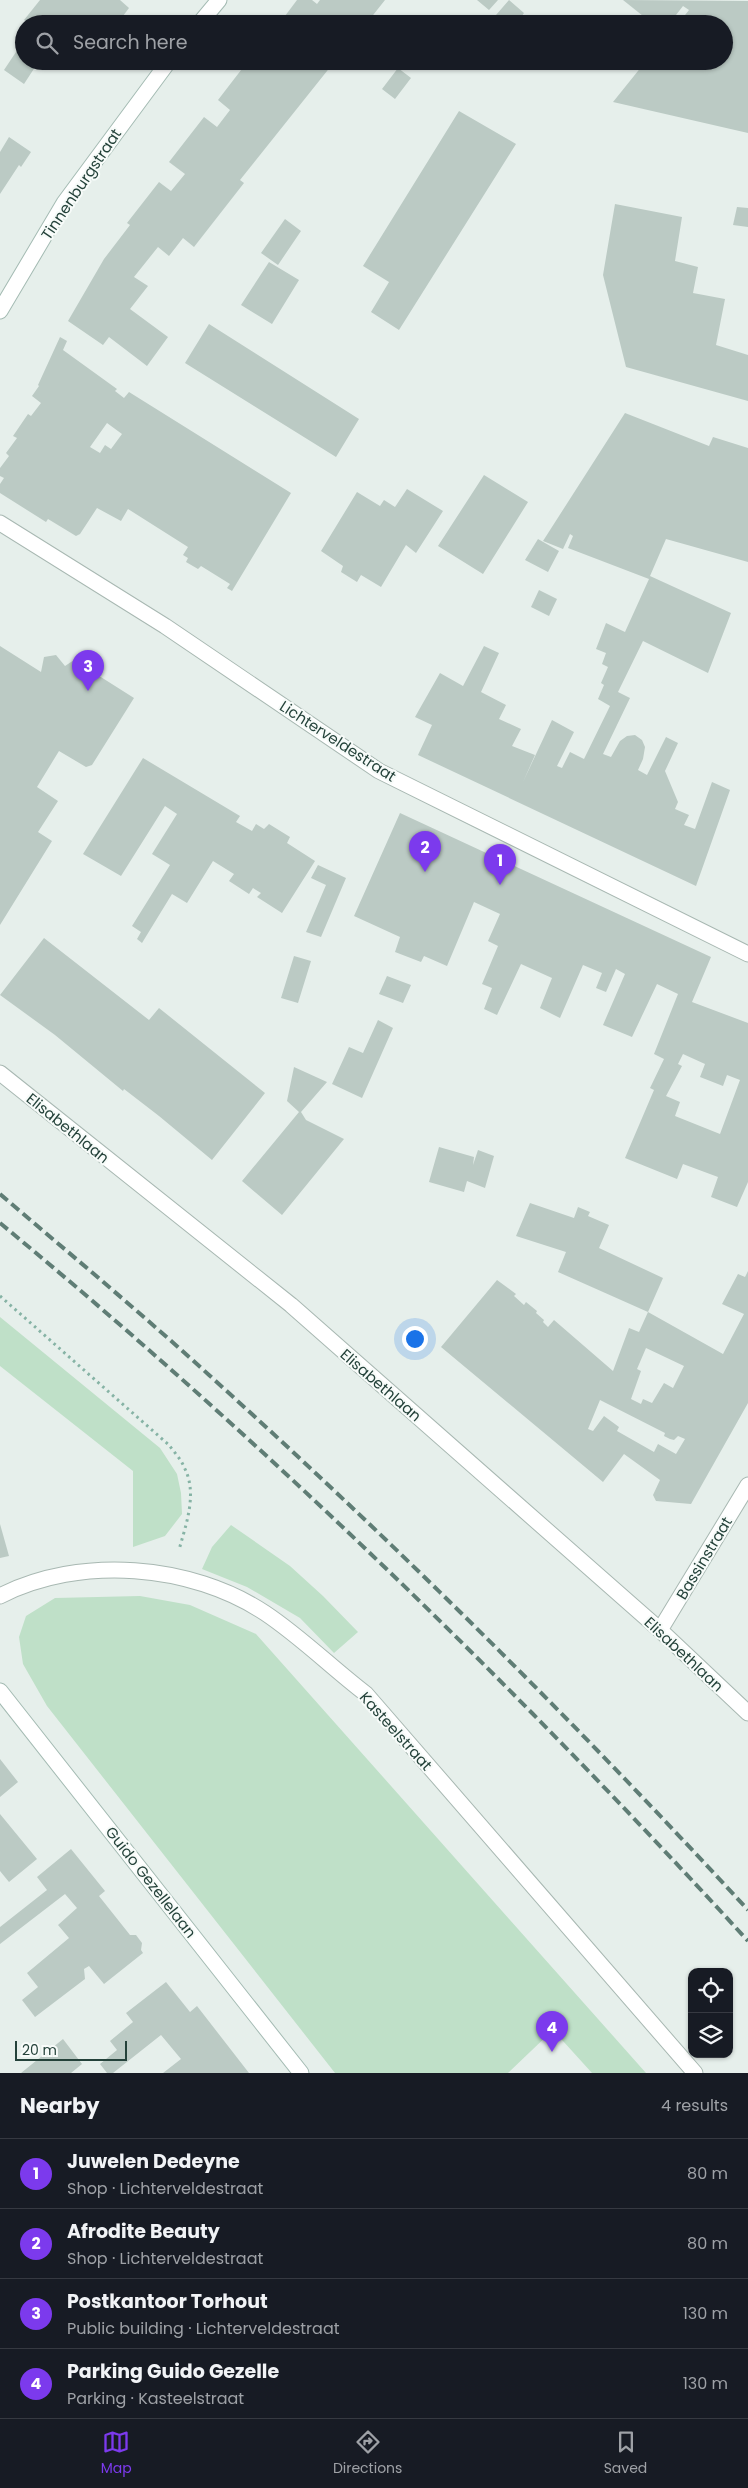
<!DOCTYPE html>
<html lang="en">
<head>
<meta charset="utf-8">
<style>
  body { margin:0; font-family:Poppins,sans-serif; background:#242831; color:#f1f3f6 }
  .controls { position:absolute; right:15px; bottom:15px; display:grid; overflow:hidden; border-radius:10px; box-shadow:0 1px 4px #0004 }
  .controls button { width:45px; height:45px; display:grid; place-items:center; padding:0; border:0; border-bottom:1px solid #363941; background:#171b24; color:#f1f3f6; font:25px sans-serif }
  .scale { position:absolute; left:15px; bottom:12px; width:112px; box-sizing:border-box; padding-left:5px; border:2px solid #24423a; border-top:0; font-size:14px; line-height:18px; white-space:nowrap; color:#24423a; -webkit-text-stroke:4px #f7fbf9; paint-order:stroke }
  .you { position:absolute; left:414px; top:1338px; width:18px; height:18px; margin:-12px; border:4px solid #fff; border-radius:50%; background:#1a73e8; box-shadow:0 0 0 8px #1a73e833 }
  .badge { display:grid; place-items:center; width:32px; height:32px; border-radius:50%; background:#7c3aed; color:#fff; font-size:16px; font-weight:700 }
  .pin { position:absolute; translate:-50% -41px; filter:drop-shadow(0 1px 2px #0008) }
  .pin::after { content:''; position:absolute; top:26px; width:18px; height:15px; background:inherit; clip-path:polygon(0 0,100% 0,50% 100%) }
  .list { margin:0; padding:0; list-style:none }
  h2 { display:flex; justify-content:space-between; align-items:center; height:65px; margin:0; padding:0 20px; font-size:21px }
  h2 small { font-size:16px; font-weight:400; color:#9ea1a6 }
  .list li { display:grid; grid-template-columns:32px 1fr auto; gap:15px; align-items:center; box-sizing:border-box; height:70px; padding:0 20px; border-top:1px solid #363941 }
  .list b { display:block; font-size:19px; white-space:nowrap }
  .list p { margin:0; font-size:16px; white-space:nowrap; color:#9ea1a6 }
  .list em { font-size:16px; font-style:normal; color:#9ea1a6 }
  .icon { flex:none; width:28px; height:28px; fill:none; stroke:currentColor; stroke-width:2; stroke-linecap:round; stroke-linejoin:round }
  .map { position:relative; flex:none; width:748px; height:2073px; overflow:hidden }
  .search { position:absolute; background:#171b24; box-shadow:0 1px 4px #0004; left:15px; right:15px; top:15px; height:55px; display:flex; align-items:center; gap:12px; box-sizing:border-box; padding:0 18px; border-radius:28px; color:#9ea1a6; font-size:19px }
  .sheet { height:345px; background:#171b24 }
  nav { display:flex; justify-content:space-around; align-items:center; box-sizing:border-box; height:70px; border-top:1px solid #363941; background:#171b24; font-size:14px; color:#9ea1a6 }
  nav a { display:grid; justify-items:center; gap:2px }
  nav .on { color:#7c3aed }
  .map>svg:first-child { display:block }
  .green { fill:#bfe0c8 }
  .building { fill:#bbcac4; fill-rule:evenodd }
  .lines { fill:none; stroke-linecap:round; stroke-linejoin:round }
  .street-casing { stroke:#a8b8b2; stroke-width:17 }
  .secondary-casing { stroke:#a4bbb3; stroke-width:17 }
  .path { stroke:#86b3a5; stroke-width:3; stroke-dasharray:2.5 4; stroke-linecap:butt }
  .street { stroke:#fff; stroke-width:15 }
  .secondary { stroke:#fff; stroke-width:15 }
  .rail { stroke:#5f7d75; stroke-width:4; stroke-dasharray:10 5; stroke-linecap:butt }
  .labels { text-anchor:middle; dominant-baseline:central; stroke-width:4; stroke-linejoin:round; paint-order:stroke }
  .street-label { font-size:15px; fill:#24423a; stroke:#f7fbf9 }
</style>
</head>
<body>
<div class="map">
<svg width="748" height="2073" viewBox="0 0 748 2073">
  <rect width="100%" height="100%" fill="#e6efeb"/>
  <path class="green" d="M 0,1317 L 160,1448 L 177,1474 L 181,1493 L 182,1514 L 165,1536 L 133,1547 L 133,1471 L 0,1366 Z
    M 231,1525 L 290,1566 L 323,1596 L 358,1632 L 334,1653 L 300,1618 L 247,1587 L 202,1569 L 212,1547 Z
    M 140,1596 L 190,1605 L 256,1634 L 646,2073 L 592,2073 L 553,2030 L 508,2073 L 335,2073 L 47,1706 L 23,1664 L 19,1637 L 26,1616 L 55,1598 Z"/>
  <path class="building" d="M 40,0 L 120,0 L 129,8 L 117,24 L 29,24 L 24,20 Z
    M 297,0 L 312,0 L 317,4 L 320,0 L 385,0 L 366,24 L 279,24 Z
    M 477,0 L 498,0 L 489,10 Z
    M 509,0 L 524,13 L 516,24 L 507,24 L 496,15 Z
    M 623,0 L 748,1 L 748,133 L 613,102 L 646,61 L 724,61 L 724,24 L 678,24 L 689,10 L 683,6 L 669,24 L 636,24 L 643,16 Z
    M 24,40 L 24,61 L 39,61 L 24,84 L 4,70 Z
    M 248,61 L 261,61 L 267,65 L 271,61 L 335,61 L 240,180 L 244,183 L 194,247 L 183,238 L 169,256 L 158,247 L 134,277 L 148,286 L 130,309 L 168,337 L 147,366 L 109,337 L 103,345 L 68,321 L 104,259 L 130,225 L 127,223 L 159,182 L 171,191 L 185,174 L 169,162 L 204,117 L 217,127 L 230,110 L 218,100 Z
    M 398,68 L 411,78 L 395,99 L 382,89 Z
    M 459,111 L 516,144 L 399,330 L 371,312 L 389,282 L 363,266 Z
    M 9,137 L 31,152 L 21,167 L 19,165 L 0,194 L 0,152 Z
    M 615,204 L 682,217 L 675,261 L 698,267 L 693,293 L 725,299 L 716,345 L 748,355 L 748,401 L 626,367 L 603,275 Z
    M 737,207 L 748,208 L 748,227 L 733,225 Z
    M 285,219 L 301,231 L 278,265 L 261,253 Z
    M 269,262 L 299,280 L 272,324 L 241,305 Z
    M 209,324 L 359,419 L 336,457 L 185,363 Z
    M 60,337 L 67,341 L 63,350 L 117,389 L 115,391 L 124,398 L 129,392 L 291,493 L 232,591 L 227,588 L 230,584 L 201,566 L 198,569 L 186,562 L 188,558 L 183,555 L 188,547 L 128,509 L 121,521 L 97,508 L 80,534 L 76,536 L 48,519 L 46,522 L 0,493 L 0,484 L 4,478 L 0,476 L 0,468 L 9,456 L 6,453 L 17,438 L 13,436 L 28,414 L 31,416 L 41,403 L 32,396 L 39,386 L 38,385 ZM 107,423 L 122,434 L 111,449 L 105,445 L 100,453 L 90,447 Z
    M 625,413 L 709,446 L 713,437 L 748,448 L 748,562 L 666,539 L 650,576 L 731,613 L 708,673 L 643,641 L 618,692 L 630,698 L 603,754 L 611,757 L 620,741 L 627,736 L 635,735 L 642,740 L 645,747 L 643,759 L 638,770 L 647,775 L 666,737 L 678,743 L 665,771 L 678,802 L 675,809 L 689,815 L 684,825 L 695,829 L 712,782 L 730,790 L 696,886 L 418,755 L 432,725 L 415,717 L 440,673 L 463,686 L 484,646 L 499,653 L 481,692 L 506,705 L 499,719 L 521,729 L 512,746 L 535,755 L 523,782 L 552,720 L 574,732 L 557,766 L 562,768 L 570,752 L 584,759 L 610,706 L 598,699 L 604,685 L 601,683 L 608,667 L 602,664 L 606,653 L 596,649 L 606,623 L 625,632 L 649,579 L 568,548 L 573,536 L 570,534 L 563,549 L 543,541 Z
    M 484,475 L 528,502 L 483,574 L 438,546 Z
    M 407,489 L 443,511 L 416,553 L 406,545 L 381,587 L 361,575 L 357,582 L 341,572 L 343,566 L 321,551 L 357,492 L 380,506 L 384,500 L 395,507 Z
    M 538,539 L 559,551 L 548,572 L 525,560 Z
    M 539,590 L 557,599 L 549,616 L 531,607 Z
    M 0,646 L 41,672 L 44,657 L 56,655 L 65,666 L 74,660 L 134,698 L 92,765 L 86,767 L 59,751 L 37,787 L 58,801 L 38,832 L 52,841 L 0,925 Z
    M 143,758 L 240,816 L 236,822 L 252,831 L 256,824 L 264,829 L 269,824 L 290,837 L 287,843 L 315,861 L 282,913 L 257,897 L 261,893 L 253,888 L 249,894 L 229,881 L 234,874 L 213,861 L 187,903 L 172,894 L 142,943 L 137,939 L 141,932 L 132,926 L 170,865 L 152,854 L 177,814 L 165,806 L 121,876 L 83,854 Z
    M 400,813 L 711,957 L 692,1002 L 748,1023 L 748,1182 L 737,1207 L 711,1197 L 718,1177 L 683,1164 L 677,1179 L 625,1158 L 654,1090 L 650,1088 L 664,1059 L 654,1054 L 678,994 L 657,984 L 632,1037 L 603,1025 L 625,974 L 616,969 L 606,992 L 596,988 L 602,973 L 583,965 L 560,1018 L 540,1008 L 552,978 L 521,964 L 497,1015 L 484,1009 L 492,988 L 482,984 L 498,946 L 488,941 L 500,914 L 474,902 L 447,966 L 424,956 L 421,962 L 395,952 L 400,937 L 354,916 ZM 683,1054 L 705,1064 L 700,1077 L 723,1086 L 727,1075 L 740,1080 L 720,1134 L 675,1116 L 680,1102 L 666,1096 L 682,1066 L 678,1064 Z
    M 318,865 L 346,878 L 321,937 L 306,932 L 326,885 L 311,878 Z
    M 44,938 L 149,1020 L 159,1008 L 265,1093 L 212,1160 L 159,1116 L 124,1089 L 123,1091 L 55,1035 L 0,995 Z
    M 294,956 L 311,961 L 298,1003 L 281,998 Z
    M 387,976 L 411,985 L 403,1003 L 379,994 Z
    M 378,1020 L 393,1028 L 362,1098 L 332,1084 L 349,1047 L 363,1053 Z
    M 294,1067 L 327,1082 L 301,1112 L 306,1120 L 344,1139 L 282,1215 L 242,1181 L 299,1112 L 287,1101 Z
    M 439,1147 L 474,1157 L 473,1165 L 478,1150 L 494,1156 L 485,1188 L 467,1181 L 464,1192 L 429,1182 Z
    M 530,1203 L 574,1218 L 578,1207 L 590,1212 L 588,1216 L 609,1225 L 599,1248 L 663,1278 L 648,1312 L 723,1354 L 744,1314 L 722,1304 L 738,1274 L 745,1277 L 748,1271 L 748,1403 L 691,1504 L 656,1501 L 653,1495 L 660,1480 L 624,1454 L 603,1482 L 441,1347 L 497,1280 L 516,1294 L 514,1296 L 524,1305 L 526,1302 L 537,1311 L 536,1313 L 544,1320 L 543,1322 L 548,1327 L 554,1320 L 613,1371 L 629,1328 L 639,1332 L 648,1312 L 558,1272 L 566,1252 L 516,1236 ZM 646,1348 L 684,1366 L 673,1388 L 664,1383 L 652,1403 L 643,1399 L 641,1404 L 631,1399 L 641,1371 L 637,1369 ZM 600,1400 L 665,1433 L 664,1436 L 670,1439 L 674,1440 L 678,1436 L 685,1439 L 676,1454 L 658,1444 L 654,1452 L 617,1431 L 619,1427 L 604,1416 L 593,1431 L 588,1429 Z
    M 0,1524 L 9,1556 L 0,1558 Z
    M 0,1759 L 18,1782 L 0,1797 Z
    M 0,1814 L 37,1859 L 9,1882 L 0,1871 Z
    M 71,1849 L 105,1891 L 99,1896 L 130,1935 L 136,1935 L 142,1943 L 141,1950 L 143,1953 L 104,1984 L 89,1966 L 84,1969 L 85,1979 L 35,2017 L 22,2000 L 38,1987 L 27,1973 L 69,1938 L 58,1925 L 77,1908 L 65,1894 L 0,1944 L 0,1927 L 47,1890 L 37,1877 Z
    M 166,1982 L 190,2012 L 197,2006 L 249,2073 L 163,2073 L 181,2059 L 161,2035 L 113,2073 L 107,2073 L 100,2064 L 117,2050 L 110,2041 L 133,2022 L 126,2013 Z
    M 63,2039 L 82,2064 L 71,2073 L 21,2073 Z"/>
  <g class="lines">
    <defs>
      <path id="street" d="M 0,523 L 165,626 L 379,771 L 748,954
        M 0,1073 L 291,1305 L 660,1630 L 748,1713
        M 0,1596 C 80,1555 191,1564 265,1613 C 301,1637 332,1668 366,1694 L 695,2073
        M 660,1630 L 748,1485"/>
      <path id="secondary" d="M 199,24 L 219,0
        M 0,311 L 64,203 L 169,61
        M 0,1691 L 301,2073"/>
    </defs>
    <use href="#street" class="street-casing"/>
    <use href="#secondary" class="secondary-casing"/>
    <path class="path" d="M 0,1296 L 169,1445 C 174,1452 181,1459 184,1467 C 198,1493 186,1524 179,1550"/>
    <use href="#street" class="street"/>
    <use href="#secondary" class="secondary"/>
    <path class="rail" d="M 0,1194 C 70,1254 141,1313 209,1375 C 397,1545 576,1723 748,1910
      M 0,1223 C 266,1443 515,1686 748,1941"/>
  </g>
  <g class="labels">
    <g class="street-label">
      <text transform="translate(81 184) rotate(-56)">Tinnenburgstraat</text>
      <text transform="translate(338 741) rotate(33)">Lichterveldestraat</text>
      <text transform="translate(68 1128) rotate(39)">Elisabethlaan</text>
      <text transform="translate(381 1385) rotate(41)">Elisabethlaan</text>
      <text transform="translate(704 1558) rotate(-59)">Bassinstraat</text>
      <text transform="translate(684 1654) rotate(43)">Elisabethlaan</text>
      <text transform="translate(396 1731) rotate(48)">Kasteelstraat</text>
      <text transform="translate(151 1882) rotate(52)">Guido Gezellelaan</text>
    </g>
  </g>
</svg>
<div class="controls">
<button><svg class="icon" aria-label="locate" viewBox="0 0 24 24"><circle cx="12" cy="12" r="6"/><path d="M12 2v4M12 18v4M2 12h4M18 12h4"/></svg></button>
<button><svg class="icon" aria-label="layers" viewBox="0 0 24 24"><path d="M12 4l9 5-9 5-9-5zM3 14l9 5 9-5"/></svg></button>
</div>
<div class="scale">20 m</div>
<div class="you"></div>
<div class="pin badge" style="left:500px;top:885px">1</div>
<div class="pin badge" style="left:425px;top:872px">2</div>
<div class="pin badge" style="left:88px;top:691px">3</div>
<div class="pin badge" style="left:552px;top:2052px">4</div>
<div class="search"><svg class="icon" aria-label="search" viewBox="0 0 24 24"><circle cx="10" cy="10" r="6"/><path d="M15 15l6 6"/></svg>Search here</div>
</div>
<section class="sheet">
<h2>Nearby<small>4 results</small></h2>
<ul class="list">
<li><span class="badge">1</span><div><b>Juwelen Dedeyne</b><p>Shop · Lichterveldestraat</p></div><em>80 m</em></li>
<li><span class="badge">2</span><div><b>Afrodite Beauty</b><p>Shop · Lichterveldestraat</p></div><em>80 m</em></li>
<li><span class="badge">3</span><div><b>Postkantoor Torhout</b><p>Public building · Lichterveldestraat</p></div><em>130 m</em></li>
<li><span class="badge">4</span><div><b>Parking Guido Gezelle</b><p>Parking · Kasteelstraat</p></div><em>130 m</em></li>
</ul>
</section>
<nav>
<a class="on"><svg class="icon" aria-label="map" viewBox="0 0 24 24"><path d="M3 6l6-2 6 2 6-2v14l-6 2-6-2-6 2zM9 4v14M15 6v14"/></svg>Map</a>
<a><svg class="icon" aria-label="directions" viewBox="0 0 24 24"><path d="M12 3l9 9-9 9-9-9zM9 14v-3h6M13 9l2 2-2 2"/></svg>Directions</a>
<a><svg class="icon" aria-label="saved" viewBox="0 0 24 24"><path d="M7 4h10v16l-5-4-5 4z"/></svg>Saved</a>
</nav>
</body>
</html>
